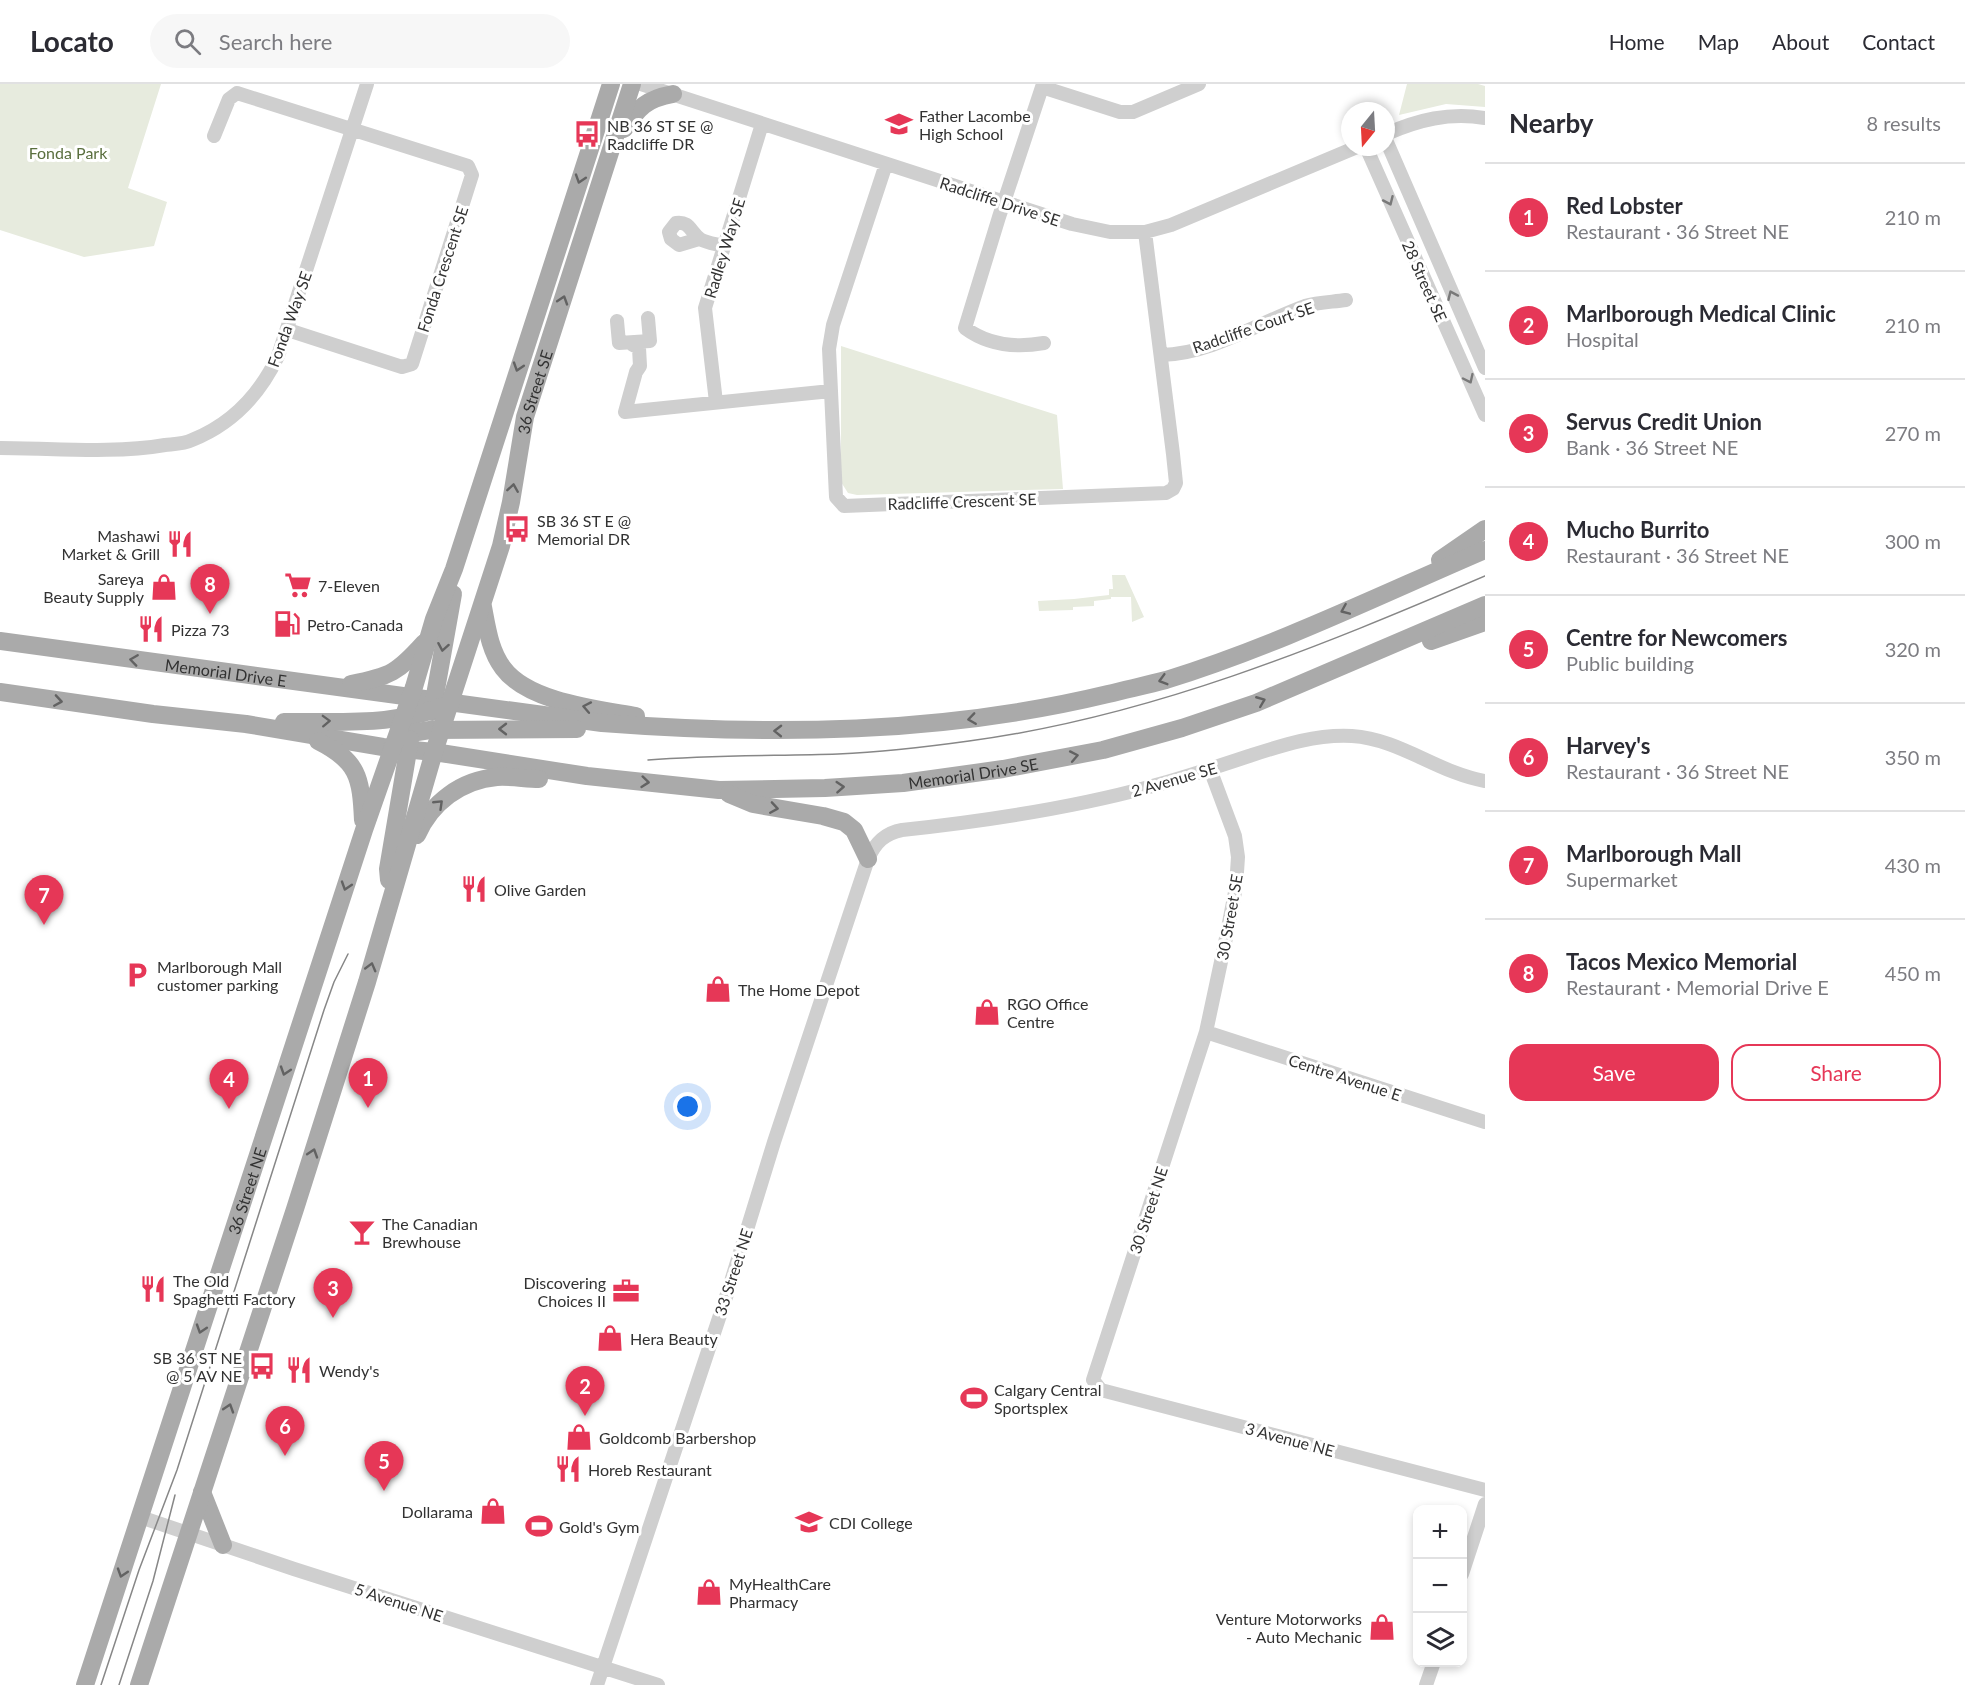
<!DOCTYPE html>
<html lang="en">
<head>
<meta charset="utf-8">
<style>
  body { margin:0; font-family:Lato,sans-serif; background:#f7f7f7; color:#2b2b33 }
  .controls { position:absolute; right:18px; bottom:18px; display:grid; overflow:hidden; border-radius:12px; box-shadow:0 3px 9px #0003 }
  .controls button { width:54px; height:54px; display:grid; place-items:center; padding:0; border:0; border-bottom:2px solid #e1e1e2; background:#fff; color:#2b2b33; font:30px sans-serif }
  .compass { position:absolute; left:1341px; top:18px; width:54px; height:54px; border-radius:50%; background:#fff; box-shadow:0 3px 9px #0003; rotate:198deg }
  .you { position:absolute; left:688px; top:1023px; width:21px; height:21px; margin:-15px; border:4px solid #fff; border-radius:50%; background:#1a73e8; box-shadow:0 0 0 9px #1a73e833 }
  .badge { display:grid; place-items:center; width:39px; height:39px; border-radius:50%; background:#e63757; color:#fff; font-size:20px; font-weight:700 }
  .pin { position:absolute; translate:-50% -50px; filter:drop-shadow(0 2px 3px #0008) }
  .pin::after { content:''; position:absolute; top:32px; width:21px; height:18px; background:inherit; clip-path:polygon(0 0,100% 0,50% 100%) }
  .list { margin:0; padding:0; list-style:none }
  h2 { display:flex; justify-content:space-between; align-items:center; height:78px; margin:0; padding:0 24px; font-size:26px }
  h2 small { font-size:20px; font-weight:400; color:#7c7c81 }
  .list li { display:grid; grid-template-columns:39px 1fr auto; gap:18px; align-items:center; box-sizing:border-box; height:108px; padding:0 24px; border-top:2px solid #e1e1e2 }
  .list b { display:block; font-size:22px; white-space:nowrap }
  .list p { margin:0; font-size:20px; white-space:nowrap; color:#7c7c81 }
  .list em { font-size:20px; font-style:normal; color:#7c7c81 }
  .actions { display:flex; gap:12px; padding:18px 24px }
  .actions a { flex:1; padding:14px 0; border:2px solid #e63757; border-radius:18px; text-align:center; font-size:21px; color:#e63757 }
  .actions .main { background:#e63757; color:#fff }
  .icon { flex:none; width:33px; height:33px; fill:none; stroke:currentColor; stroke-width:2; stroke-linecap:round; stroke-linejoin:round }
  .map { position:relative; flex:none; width:1485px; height:1601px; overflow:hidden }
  header { display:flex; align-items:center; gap:36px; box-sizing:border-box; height:84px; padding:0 30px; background:#fff; border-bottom:2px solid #e1e1e2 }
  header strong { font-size:28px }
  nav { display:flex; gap:33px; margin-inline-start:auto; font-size:21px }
  .search { width:420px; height:54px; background:#f7f7f7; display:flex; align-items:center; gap:15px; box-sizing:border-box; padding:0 21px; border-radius:33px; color:#7c7c81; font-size:22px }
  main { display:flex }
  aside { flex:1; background:#fff }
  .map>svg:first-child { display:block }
  .green { fill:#e7ebde }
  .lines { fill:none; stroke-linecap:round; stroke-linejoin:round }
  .minor { stroke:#cfcfcf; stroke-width:14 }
  .major { stroke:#aaa; stroke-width:18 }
  .tram { stroke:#878787; stroke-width:1.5 }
  .oneway { stroke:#626262 }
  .oneway2 { stroke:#797979 }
  .labels { text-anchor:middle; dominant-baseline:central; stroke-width:6; stroke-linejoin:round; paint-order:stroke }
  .poi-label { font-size:16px; fill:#323232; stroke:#fff; text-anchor:start }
  .park-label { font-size:16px; fill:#5a6f3e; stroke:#fff }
  .street-label { font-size:16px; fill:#323232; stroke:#fff }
</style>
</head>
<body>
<header>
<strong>Locato</strong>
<div class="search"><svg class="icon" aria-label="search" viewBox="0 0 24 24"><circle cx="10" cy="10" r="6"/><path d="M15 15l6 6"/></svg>Search here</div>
<nav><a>Home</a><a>Map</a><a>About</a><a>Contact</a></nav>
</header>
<main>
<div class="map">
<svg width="1485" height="1601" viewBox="0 0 1485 1601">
  <rect width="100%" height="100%" fill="#fff"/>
  <path class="green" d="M 0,0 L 161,0 L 128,104 L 167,118 L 154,162 L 84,173 L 0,146 Z
    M 1407,0 L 1478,0 L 1485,2 L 1485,23 L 1446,20 L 1399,31 Z
    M 841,262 L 1057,331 L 1063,405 L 857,411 L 848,409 L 841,398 Z
    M 1112,491 L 1125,491 L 1144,533 L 1132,538 L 1131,513 L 1111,513 L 1111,515 L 1094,517 L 1094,522 L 1073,523 L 1073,526 L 1039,527 L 1038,517 L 1074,515 L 1109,511 L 1109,505 L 1113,505 Z"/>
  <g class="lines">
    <path class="minor" d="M 641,0 L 1072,140 L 1110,148 L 1145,148 L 1171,141 L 1357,63
      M 1043,0 L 999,133 L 965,244 C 988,261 1016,264 1044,259
      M 1042,3 L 1120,28 L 1133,28 L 1199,0
      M 1386,50 C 1418,36 1449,28 1485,34
      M 214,52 L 229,15 L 237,9 L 468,82 L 472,91 L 412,280 L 402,283 L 288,246
      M 1386,56 L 1485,284
      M 1366,63 L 1485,331
      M 886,80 L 833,241 L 829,265 L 836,413 L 844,422 L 1166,409 L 1173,405 L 1176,399 L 1173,370 L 1145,148
      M 699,155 L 679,161 L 671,155 L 669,148 L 676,139 C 690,137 690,148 700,155 C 706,159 717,160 724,162
      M 617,237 L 619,259 L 650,257 L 648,234
      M 633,261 L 639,264 L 640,282 L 636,288 L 625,328 L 831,307
      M 1161,271 C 1211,270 1258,239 1305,222 C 1318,218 1333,218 1346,216
      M 716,318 L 705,224 L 762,40
      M 0,364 C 54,364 112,370 165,361 C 174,360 184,360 192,356 C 232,340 260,310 278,272 L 367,0
      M 1210,685 L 1235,752 L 1238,773 L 1236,803 L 1225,859 L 1206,948 L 1093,1296 L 1101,1306 L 1485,1406
      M 1206,948 L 1485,1038
      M 140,1433 L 294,1485 L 658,1601
      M 1462,1490 L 1485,1420
      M 597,1601 L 729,1204 L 774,1058 L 868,775 C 875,759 885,749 902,746 C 986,737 1068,725 1149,703 C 1183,694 1216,683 1249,672 C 1283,661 1316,650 1352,652 C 1400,655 1438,689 1485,697
      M 1426,1601 L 1434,1578"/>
    <g class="major">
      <path d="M 624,45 C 639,23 646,15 673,10"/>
      <path d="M 1440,476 L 1485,445"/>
      <path d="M 483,523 C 487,544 490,567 503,584 C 528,618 597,625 636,632"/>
      <path id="s1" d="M 0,557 L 602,639 C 772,652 942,650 1108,610 C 1128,605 1147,601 1166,596 C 1276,562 1380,511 1485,466"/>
      <path d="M 1431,557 L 1485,538"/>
      <path d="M 351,600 C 391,592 397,589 424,559"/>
      <path id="s2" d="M 0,608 L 153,630 L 246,640 L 383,663 L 434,668 L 587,692 L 719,706 L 825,704 L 903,699 L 1003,685 L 1103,666 L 1182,644 L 1256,619 L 1485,521"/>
      <path d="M 432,628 L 453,510"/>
      <path d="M 284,638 C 339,637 399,643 451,619"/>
      <path d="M 318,657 C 358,677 361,693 363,736"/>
      <path d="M 392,664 L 411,649 L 430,646 L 577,645"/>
      <path d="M 729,710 L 753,720 L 823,732 L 844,738 L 854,746 L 868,775"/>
      <path d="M 417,751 C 431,719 461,696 497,693 C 511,692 526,695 539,695"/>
      <path d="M 389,796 L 388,785 L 410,655"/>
      <path d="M 202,1408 L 223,1461"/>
      <path id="s3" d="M 85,1601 L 364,746 L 414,603 L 434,535 L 454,485 L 611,0"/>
      <path id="s4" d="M 139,1601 L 295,1125 L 367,898 L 434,668 L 501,462 L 511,418 L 525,333 L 632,0"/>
    </g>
    <path class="tram" d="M 648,676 C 711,671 775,672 838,670 C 882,668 926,663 969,657 C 1149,633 1319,563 1485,492
      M 101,1601 L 139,1486 L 177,1386 L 324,926 L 334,898 L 348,870
      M 119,1601 L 153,1497 L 175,1411"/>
  </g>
  <defs><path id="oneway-chevron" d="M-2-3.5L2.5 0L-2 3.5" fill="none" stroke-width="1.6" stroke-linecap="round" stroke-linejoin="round" transform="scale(1.5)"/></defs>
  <g class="oneway">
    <use href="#oneway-chevron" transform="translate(580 95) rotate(108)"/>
    <use href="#oneway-chevron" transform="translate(563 216) rotate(-72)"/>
    <use href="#oneway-chevron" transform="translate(518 283) rotate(108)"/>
    <use href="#oneway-chevron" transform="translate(513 404) rotate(-81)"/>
    <use href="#oneway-chevron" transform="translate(1345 526) rotate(157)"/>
    <use href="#oneway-chevron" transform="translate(443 563) rotate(100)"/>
    <use href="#oneway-chevron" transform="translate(134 576) rotate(-172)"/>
    <use href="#oneway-chevron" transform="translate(1163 596) rotate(164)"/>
    <use href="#oneway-chevron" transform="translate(58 617) rotate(9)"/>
    <use href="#oneway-chevron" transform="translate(1261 617) rotate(-22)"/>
    <use href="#oneway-chevron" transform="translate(587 623) rotate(-169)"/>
    <use href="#oneway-chevron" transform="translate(972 635) rotate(172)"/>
    <use href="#oneway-chevron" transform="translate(326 637) rotate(-2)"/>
    <use href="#oneway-chevron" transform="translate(503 645) rotate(-180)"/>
    <use href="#oneway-chevron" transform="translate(778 647) rotate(-179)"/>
    <use href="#oneway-chevron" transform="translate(1074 672) rotate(-11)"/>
    <use href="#oneway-chevron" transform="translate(645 698) rotate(6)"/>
    <use href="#oneway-chevron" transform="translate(840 703) rotate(-4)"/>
    <use href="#oneway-chevron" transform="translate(439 720) rotate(-44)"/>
    <use href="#oneway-chevron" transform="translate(774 724) rotate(9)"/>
    <use href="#oneway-chevron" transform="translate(346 802) rotate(108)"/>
    <use href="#oneway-chevron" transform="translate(371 883) rotate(-75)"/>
    <use href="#oneway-chevron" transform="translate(285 987) rotate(108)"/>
    <use href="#oneway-chevron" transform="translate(313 1069) rotate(-72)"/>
    <use href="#oneway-chevron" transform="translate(201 1245) rotate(108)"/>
    <use href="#oneway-chevron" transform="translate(229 1324) rotate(-72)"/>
    <use href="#oneway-chevron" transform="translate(122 1489) rotate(108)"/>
  </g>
  <g class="oneway2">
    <use href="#oneway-chevron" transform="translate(1389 117) rotate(66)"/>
    <use href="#oneway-chevron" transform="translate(1452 211) rotate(-114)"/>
    <use href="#oneway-chevron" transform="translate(1469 295) rotate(65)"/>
  </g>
  <defs>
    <symbol id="school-bare" viewBox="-9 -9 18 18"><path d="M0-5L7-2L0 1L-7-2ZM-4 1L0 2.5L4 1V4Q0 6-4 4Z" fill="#e63757" stroke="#fff" stroke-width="2.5" paint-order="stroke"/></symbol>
    <symbol id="bus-bare" viewBox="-9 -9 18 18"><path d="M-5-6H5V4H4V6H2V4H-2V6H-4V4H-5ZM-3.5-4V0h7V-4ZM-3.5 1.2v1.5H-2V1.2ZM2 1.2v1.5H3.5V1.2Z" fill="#e63757" stroke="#fff" stroke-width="2.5" paint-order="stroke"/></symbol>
    <symbol id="restaurant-bare" viewBox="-9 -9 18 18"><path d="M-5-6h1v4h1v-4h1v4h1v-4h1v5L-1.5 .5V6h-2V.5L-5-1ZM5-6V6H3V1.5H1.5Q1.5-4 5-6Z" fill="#e63757" stroke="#fff" stroke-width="2.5" paint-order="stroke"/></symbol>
    <symbol id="supermarket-bare" viewBox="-9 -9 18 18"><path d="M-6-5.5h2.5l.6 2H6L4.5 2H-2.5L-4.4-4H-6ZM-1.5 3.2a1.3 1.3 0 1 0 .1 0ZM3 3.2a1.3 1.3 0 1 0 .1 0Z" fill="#e63757" stroke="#fff" stroke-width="2.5" paint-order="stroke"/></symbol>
    <symbol id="shop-bare" viewBox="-9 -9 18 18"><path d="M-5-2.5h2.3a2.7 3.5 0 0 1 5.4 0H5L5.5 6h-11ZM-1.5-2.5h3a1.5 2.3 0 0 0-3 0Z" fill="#e63757" stroke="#fff" stroke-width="2.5" paint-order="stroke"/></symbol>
    <symbol id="fuel-bare" viewBox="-9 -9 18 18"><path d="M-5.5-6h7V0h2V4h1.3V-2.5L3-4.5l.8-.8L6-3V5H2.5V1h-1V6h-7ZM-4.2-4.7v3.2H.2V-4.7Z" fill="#e63757" stroke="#fff" stroke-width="2.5" paint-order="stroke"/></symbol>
    <symbol id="parking-bare" viewBox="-9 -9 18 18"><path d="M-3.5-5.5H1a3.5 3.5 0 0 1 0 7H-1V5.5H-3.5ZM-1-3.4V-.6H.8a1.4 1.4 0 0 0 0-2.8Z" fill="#e63757" stroke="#fff" stroke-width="2.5" paint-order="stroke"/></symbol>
    <symbol id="bar-bare" viewBox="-9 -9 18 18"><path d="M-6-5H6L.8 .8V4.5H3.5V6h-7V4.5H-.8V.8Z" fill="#e63757" stroke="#fff" stroke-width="2.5" paint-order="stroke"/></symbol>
    <symbol id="office-bare" viewBox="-9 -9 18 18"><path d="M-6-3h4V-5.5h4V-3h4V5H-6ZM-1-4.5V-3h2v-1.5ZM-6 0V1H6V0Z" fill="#e63757" stroke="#fff" stroke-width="2.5" paint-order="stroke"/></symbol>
    <symbol id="stadium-bare" viewBox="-9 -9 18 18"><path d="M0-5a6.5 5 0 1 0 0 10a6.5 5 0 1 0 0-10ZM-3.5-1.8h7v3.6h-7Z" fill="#e63757" stroke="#fff" stroke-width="2.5" paint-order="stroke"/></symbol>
    <symbol id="university-bare" viewBox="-9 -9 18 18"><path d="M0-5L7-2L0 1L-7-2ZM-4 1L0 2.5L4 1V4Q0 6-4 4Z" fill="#e63757" stroke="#fff" stroke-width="2.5" paint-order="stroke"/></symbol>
  </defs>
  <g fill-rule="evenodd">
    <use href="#school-bare" x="880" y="21" width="38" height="38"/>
    <use href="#bus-bare" x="568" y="31" width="38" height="38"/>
    <use href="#bus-bare" x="498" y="426" width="38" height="38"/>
    <use href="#restaurant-bare" x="161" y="441" width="38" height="38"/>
    <use href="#supermarket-bare" x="279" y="482" width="38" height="38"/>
    <use href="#shop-bare" x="145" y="484" width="38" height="38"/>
    <use href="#fuel-bare" x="268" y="521" width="38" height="38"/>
    <use href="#restaurant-bare" x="132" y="526" width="38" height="38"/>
    <use href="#restaurant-bare" x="455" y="786" width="38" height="38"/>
    <use href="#parking-bare" x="118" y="872" width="38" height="38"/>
    <use href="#shop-bare" x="699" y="886" width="38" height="38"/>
    <use href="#shop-bare" x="968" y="909" width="38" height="38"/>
    <use href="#bar-bare" x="343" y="1129" width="38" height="38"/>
    <use href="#restaurant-bare" x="134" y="1186" width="38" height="38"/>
    <use href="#office-bare" x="607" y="1188" width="38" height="38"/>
    <use href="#shop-bare" x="591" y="1235" width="38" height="38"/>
    <use href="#bus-bare" x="243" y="1263" width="38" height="38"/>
    <use href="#restaurant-bare" x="280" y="1267" width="38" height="38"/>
    <use href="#stadium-bare" x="955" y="1295" width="38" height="38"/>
    <use href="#shop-bare" x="560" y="1334" width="38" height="38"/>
    <use href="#restaurant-bare" x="549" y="1366" width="38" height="38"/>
    <use href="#shop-bare" x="474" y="1408" width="38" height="38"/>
    <use href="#university-bare" x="790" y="1419" width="38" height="38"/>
    <use href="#stadium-bare" x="520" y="1423" width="38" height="38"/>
    <use href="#shop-bare" x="690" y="1489" width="38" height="38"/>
    <use href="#shop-bare" x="1363" y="1524" width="38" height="38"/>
  </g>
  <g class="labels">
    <g class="poi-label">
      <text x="919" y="31">Father Lacombe<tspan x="919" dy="18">High School</tspan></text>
      <text x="607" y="41">NB 36 ST SE @<tspan x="607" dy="18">Radcliffe DR</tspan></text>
      <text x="537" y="436">SB 36 ST E @<tspan x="537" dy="18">Memorial DR</tspan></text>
      <text x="160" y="451" text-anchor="end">Mashawi<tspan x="160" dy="18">Market &amp; Grill</tspan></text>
      <text x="144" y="494" text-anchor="end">Sareya<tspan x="144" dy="18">Beauty Supply</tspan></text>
      <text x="318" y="501">7-Eleven</text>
      <text x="307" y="540">Petro-Canada</text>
      <text x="171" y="545">Pizza 73</text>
      <text x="494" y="805">Olive Garden</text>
      <text x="157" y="882">Marlborough Mall<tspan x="157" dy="18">customer parking</tspan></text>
      <text x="738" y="905">The Home Depot</text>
      <text x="1007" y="919">RGO Office<tspan x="1007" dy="18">Centre</tspan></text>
      <text x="382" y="1139">The Canadian<tspan x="382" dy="18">Brewhouse</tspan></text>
      <text x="173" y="1196">The Old<tspan x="173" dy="18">Spaghetti Factory</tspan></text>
      <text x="606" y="1198" text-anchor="end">Discovering<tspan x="606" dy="18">Choices II</tspan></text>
      <text x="630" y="1254">Hera Beauty</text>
      <text x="242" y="1273" text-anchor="end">SB 36 ST NE<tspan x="242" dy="18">@ 5 AV NE</tspan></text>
      <text x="319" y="1286">Wendy's</text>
      <text x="994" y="1305">Calgary Central<tspan x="994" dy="18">Sportsplex</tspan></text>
      <text x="599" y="1353">Goldcomb Barbershop</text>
      <text x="588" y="1385">Horeb Restaurant</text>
      <text x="473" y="1427" text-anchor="end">Dollarama</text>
      <text x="829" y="1438">CDI College</text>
      <text x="559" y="1442">Gold's Gym</text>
      <text x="729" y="1499">MyHealthCare<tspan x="729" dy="18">Pharmacy</tspan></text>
      <text x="1362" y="1534" text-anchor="end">Venture Motorworks<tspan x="1362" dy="18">- Auto Mechanic</tspan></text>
    </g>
    <g class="park-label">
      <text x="68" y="68">Fonda Park</text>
    </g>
    <g class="street-label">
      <text transform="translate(1000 117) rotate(18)">Radcliffe Drive SE</text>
      <text transform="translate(724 164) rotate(-73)">Radley Way SE</text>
      <text transform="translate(442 185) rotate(-72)">Fonda Crescent SE</text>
      <text transform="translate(1425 197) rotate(66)">28 Street SE</text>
      <text transform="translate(289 235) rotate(-70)">Fonda Way SE</text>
      <text transform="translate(1253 243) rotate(-19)">Radcliffe Court SE</text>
      <text stroke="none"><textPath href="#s4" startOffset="1353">36 Street SE</textPath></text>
      <text transform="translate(962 417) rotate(-2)">Radcliffe Crescent SE</text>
      <text stroke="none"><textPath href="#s1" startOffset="228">Memorial Drive E</textPath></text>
      <text stroke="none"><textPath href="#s2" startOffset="981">Memorial Drive SE</textPath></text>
      <text transform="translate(1174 695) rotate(-16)">2 Avenue SE</text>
      <text transform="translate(1229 833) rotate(-80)">30 Street SE</text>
      <text transform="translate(1345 993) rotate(18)">Centre Avenue E</text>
      <text stroke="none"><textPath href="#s3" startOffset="520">36 Street NE</textPath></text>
      <text transform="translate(1148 1126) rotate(-72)">30 Street NE</text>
      <text transform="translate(733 1188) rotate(-72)">33 Street NE</text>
      <text transform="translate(1290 1355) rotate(15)">3 Avenue NE</text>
      <text transform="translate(399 1518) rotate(18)">5 Avenue NE</text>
    </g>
  </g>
</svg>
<div class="controls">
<button>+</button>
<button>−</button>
<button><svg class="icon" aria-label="layers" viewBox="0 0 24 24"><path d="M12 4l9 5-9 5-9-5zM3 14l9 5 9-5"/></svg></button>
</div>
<svg class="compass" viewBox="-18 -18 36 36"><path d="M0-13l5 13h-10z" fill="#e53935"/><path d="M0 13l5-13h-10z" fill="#7c7c81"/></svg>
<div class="you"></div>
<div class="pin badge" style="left:368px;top:1024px">1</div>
<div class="pin badge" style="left:585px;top:1332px">2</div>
<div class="pin badge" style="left:333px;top:1234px">3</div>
<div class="pin badge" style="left:229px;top:1025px">4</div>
<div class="pin badge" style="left:384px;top:1407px">5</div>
<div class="pin badge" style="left:285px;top:1372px">6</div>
<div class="pin badge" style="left:44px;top:841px">7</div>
<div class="pin badge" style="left:210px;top:530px">8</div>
</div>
<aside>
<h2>Nearby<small>8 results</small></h2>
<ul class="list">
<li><span class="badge">1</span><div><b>Red Lobster</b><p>Restaurant · 36 Street NE</p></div><em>210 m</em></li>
<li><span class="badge">2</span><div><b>Marlborough Medical Clinic</b><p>Hospital</p></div><em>210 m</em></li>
<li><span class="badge">3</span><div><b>Servus Credit Union</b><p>Bank · 36 Street NE</p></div><em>270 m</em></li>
<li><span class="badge">4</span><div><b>Mucho Burrito</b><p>Restaurant · 36 Street NE</p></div><em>300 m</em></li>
<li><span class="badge">5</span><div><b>Centre for Newcomers</b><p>Public building</p></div><em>320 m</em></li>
<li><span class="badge">6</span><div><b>Harvey's</b><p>Restaurant · 36 Street NE</p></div><em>350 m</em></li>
<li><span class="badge">7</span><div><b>Marlborough Mall</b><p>Supermarket</p></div><em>430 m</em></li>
<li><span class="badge">8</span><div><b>Tacos Mexico Memorial</b><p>Restaurant · Memorial Drive E</p></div><em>450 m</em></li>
</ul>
<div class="actions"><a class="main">Save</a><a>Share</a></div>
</aside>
</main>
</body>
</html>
